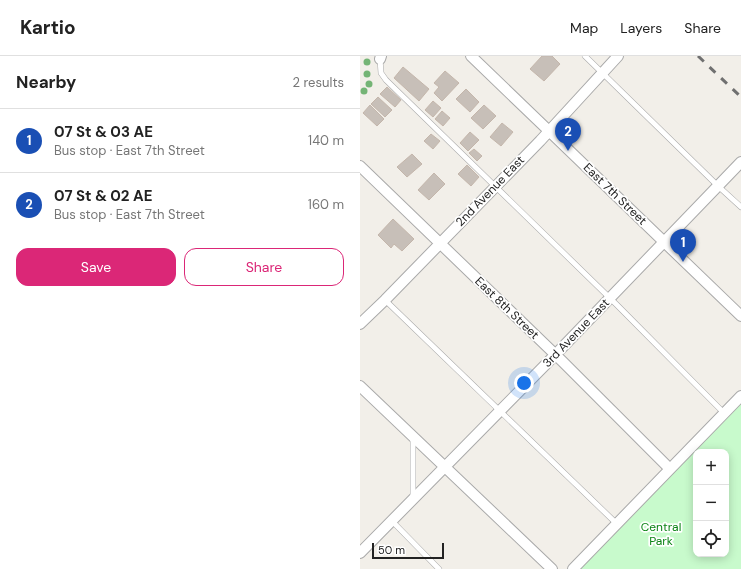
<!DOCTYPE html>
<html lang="en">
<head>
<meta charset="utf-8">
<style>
  body { margin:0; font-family:"DM Sans",sans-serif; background:#f6f6f6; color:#222 }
  .controls { position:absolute; right:12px; bottom:12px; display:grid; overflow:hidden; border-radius:8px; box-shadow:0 2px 10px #0003 }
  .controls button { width:36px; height:36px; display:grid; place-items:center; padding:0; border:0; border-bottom:1px solid #e0e0e0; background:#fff; color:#222; font:20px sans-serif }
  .scale { position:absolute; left:12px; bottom:10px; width:72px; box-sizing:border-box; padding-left:4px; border:2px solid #222; border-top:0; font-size:11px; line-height:14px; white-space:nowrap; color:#222; -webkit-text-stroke:3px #fff; paint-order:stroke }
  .you { position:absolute; left:164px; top:327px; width:14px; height:14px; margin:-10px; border:3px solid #fff; border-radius:50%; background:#1a73e8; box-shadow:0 0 0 6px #1a73e833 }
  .badge { display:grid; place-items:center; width:26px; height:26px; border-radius:50%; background:#db2777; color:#fff; font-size:13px; font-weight:700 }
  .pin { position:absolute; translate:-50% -33px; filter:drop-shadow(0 1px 2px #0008) }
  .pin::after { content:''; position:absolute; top:21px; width:14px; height:12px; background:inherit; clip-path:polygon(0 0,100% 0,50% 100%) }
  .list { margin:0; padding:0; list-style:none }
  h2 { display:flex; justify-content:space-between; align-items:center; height:52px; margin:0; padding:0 16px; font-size:17px }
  h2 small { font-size:13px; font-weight:400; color:#767676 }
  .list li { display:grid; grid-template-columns:26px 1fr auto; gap:12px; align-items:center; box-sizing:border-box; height:64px; padding:0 16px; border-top:1px solid #e0e0e0 }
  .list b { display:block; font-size:15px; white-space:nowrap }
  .list p { margin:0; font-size:13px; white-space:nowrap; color:#767676 }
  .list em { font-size:13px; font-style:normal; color:#767676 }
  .actions { display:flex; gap:8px; padding:12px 16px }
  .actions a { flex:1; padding:9px 0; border:1px solid #db2777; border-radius:12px; text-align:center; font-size:14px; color:#db2777 }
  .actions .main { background:#db2777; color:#fff }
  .icon { flex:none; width:22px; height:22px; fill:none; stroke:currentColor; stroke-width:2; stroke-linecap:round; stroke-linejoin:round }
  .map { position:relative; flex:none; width:381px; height:513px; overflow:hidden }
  header { display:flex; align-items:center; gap:24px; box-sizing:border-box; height:56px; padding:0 20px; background:#fff; border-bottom:1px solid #e0e0e0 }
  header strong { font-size:19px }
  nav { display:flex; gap:22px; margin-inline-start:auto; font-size:14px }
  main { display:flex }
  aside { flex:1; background:#fff }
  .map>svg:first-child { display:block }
  .park { fill:#c8facc; fill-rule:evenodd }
  .building { fill:#c7bfb8; stroke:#c4b6ab }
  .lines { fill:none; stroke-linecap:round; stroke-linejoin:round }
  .lane-casing { stroke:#a9a9a9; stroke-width:6 }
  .street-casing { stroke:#a9a9a9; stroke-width:12 }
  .lane { stroke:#fff; stroke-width:5 }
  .street { stroke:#fff; stroke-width:10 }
  .rail { stroke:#707070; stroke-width:3; stroke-dasharray:8 8; stroke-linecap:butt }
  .tree { fill:#74b475 }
  .labels { text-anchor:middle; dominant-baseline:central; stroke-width:3.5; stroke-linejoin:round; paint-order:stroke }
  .street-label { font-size:12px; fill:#222; stroke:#fff }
  .park-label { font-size:12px; fill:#0c8416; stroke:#fff }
</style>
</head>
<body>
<header>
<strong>Kartio</strong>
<nav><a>Map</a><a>Layers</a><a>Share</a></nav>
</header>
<main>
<aside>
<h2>Nearby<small>2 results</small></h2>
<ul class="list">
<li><span class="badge" style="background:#1a4fb4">1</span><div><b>07 St &amp; 03 AE</b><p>Bus stop · East 7th Street</p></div><em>140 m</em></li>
<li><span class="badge" style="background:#1a4fb4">2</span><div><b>07 St &amp; 02 AE</b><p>Bus stop · East 7th Street</p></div><em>160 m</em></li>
</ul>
<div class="actions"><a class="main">Save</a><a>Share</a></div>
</aside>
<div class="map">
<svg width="381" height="513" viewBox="0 0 381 513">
  <rect width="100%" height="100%" fill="#f2efe9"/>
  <path class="park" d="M 381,346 L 381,513 L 218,513 ZM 336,396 L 366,396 L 366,498 L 336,498 Z"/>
  <path class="building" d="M 182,0 L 192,0 L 200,8 L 184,25 L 170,13 Z
    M 43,11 L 69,33 L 59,45 L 34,22 Z
    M 85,15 L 99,27 L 82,45 L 74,37 L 79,31 L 74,27 Z
    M 27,31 L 41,44 L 35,51 L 20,38 Z
    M 106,33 L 119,46 L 110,56 L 96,43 Z
    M 18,41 L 32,54 L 25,61 L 11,48 Z
    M 73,45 L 81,52 L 73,61 L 65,54 Z
    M 10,49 L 24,63 L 17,70 L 3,57 Z
    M 124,49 L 136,60 L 123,73 L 111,62 Z
    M 82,55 L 90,62 L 83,70 L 75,63 Z
    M 142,67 L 153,76 L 141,90 L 130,81 Z
    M 110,76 L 119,84 L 108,95 L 100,87 Z
    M 71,78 L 80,85 L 73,93 L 64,85 Z
    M 114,93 L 122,100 L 117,105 L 109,97 Z
    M 52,98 L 62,108 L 47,121 L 37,111 Z
    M 107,109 L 119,121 L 111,130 L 98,118 Z
    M 74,117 L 85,128 L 69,144 L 58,134 Z
    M 33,163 L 54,183 L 42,195 L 34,188 L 31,192 L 18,179 Z"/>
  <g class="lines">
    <defs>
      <path id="lane" d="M 225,0 L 358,130 L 381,151
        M 20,3 L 21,17 L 26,24 L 257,249 L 364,357
        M 25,244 L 257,468
        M 53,381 L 53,443
        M 32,465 L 79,513"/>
      <path id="street" d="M 111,0 L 189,75 L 381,260
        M 20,3 L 21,0
        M 0,110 L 202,305 L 310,413
        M 0,268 L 25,244 L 180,85 L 258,0
        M 0,330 L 192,513
        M 0,497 L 195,299 L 381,106
        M 213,513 L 381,340"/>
    </defs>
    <use href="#lane" class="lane-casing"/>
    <use href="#street" class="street-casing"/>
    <use href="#lane" class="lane"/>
    <use href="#street" class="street"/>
    <path class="rail" d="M 338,0 L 381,41"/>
  </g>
  <g class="tree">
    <circle cx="7" cy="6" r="3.5"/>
    <circle cx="7" cy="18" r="3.5"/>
    <circle cx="9" cy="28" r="3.5"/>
    <circle cx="4" cy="35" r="3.5"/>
  </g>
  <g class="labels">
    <g class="street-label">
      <text transform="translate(130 135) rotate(-46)">2nd Avenue East</text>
      <text transform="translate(255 138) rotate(44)">East 7th Street</text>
      <text transform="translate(147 252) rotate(44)">East 8th Street</text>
      <text transform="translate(216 277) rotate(-46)">3rd Avenue East</text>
    </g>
    <g class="park-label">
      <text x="301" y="471">Central<tspan x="301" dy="14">Park</tspan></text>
    </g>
  </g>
</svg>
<div class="controls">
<button>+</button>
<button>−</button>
<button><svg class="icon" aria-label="locate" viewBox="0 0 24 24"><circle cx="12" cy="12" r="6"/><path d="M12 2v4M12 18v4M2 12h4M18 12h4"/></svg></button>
</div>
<div class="scale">50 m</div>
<div class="you"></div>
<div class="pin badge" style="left:323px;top:206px;background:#1a4fb4">1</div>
<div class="pin badge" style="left:208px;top:95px;background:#1a4fb4">2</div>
</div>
</main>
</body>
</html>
